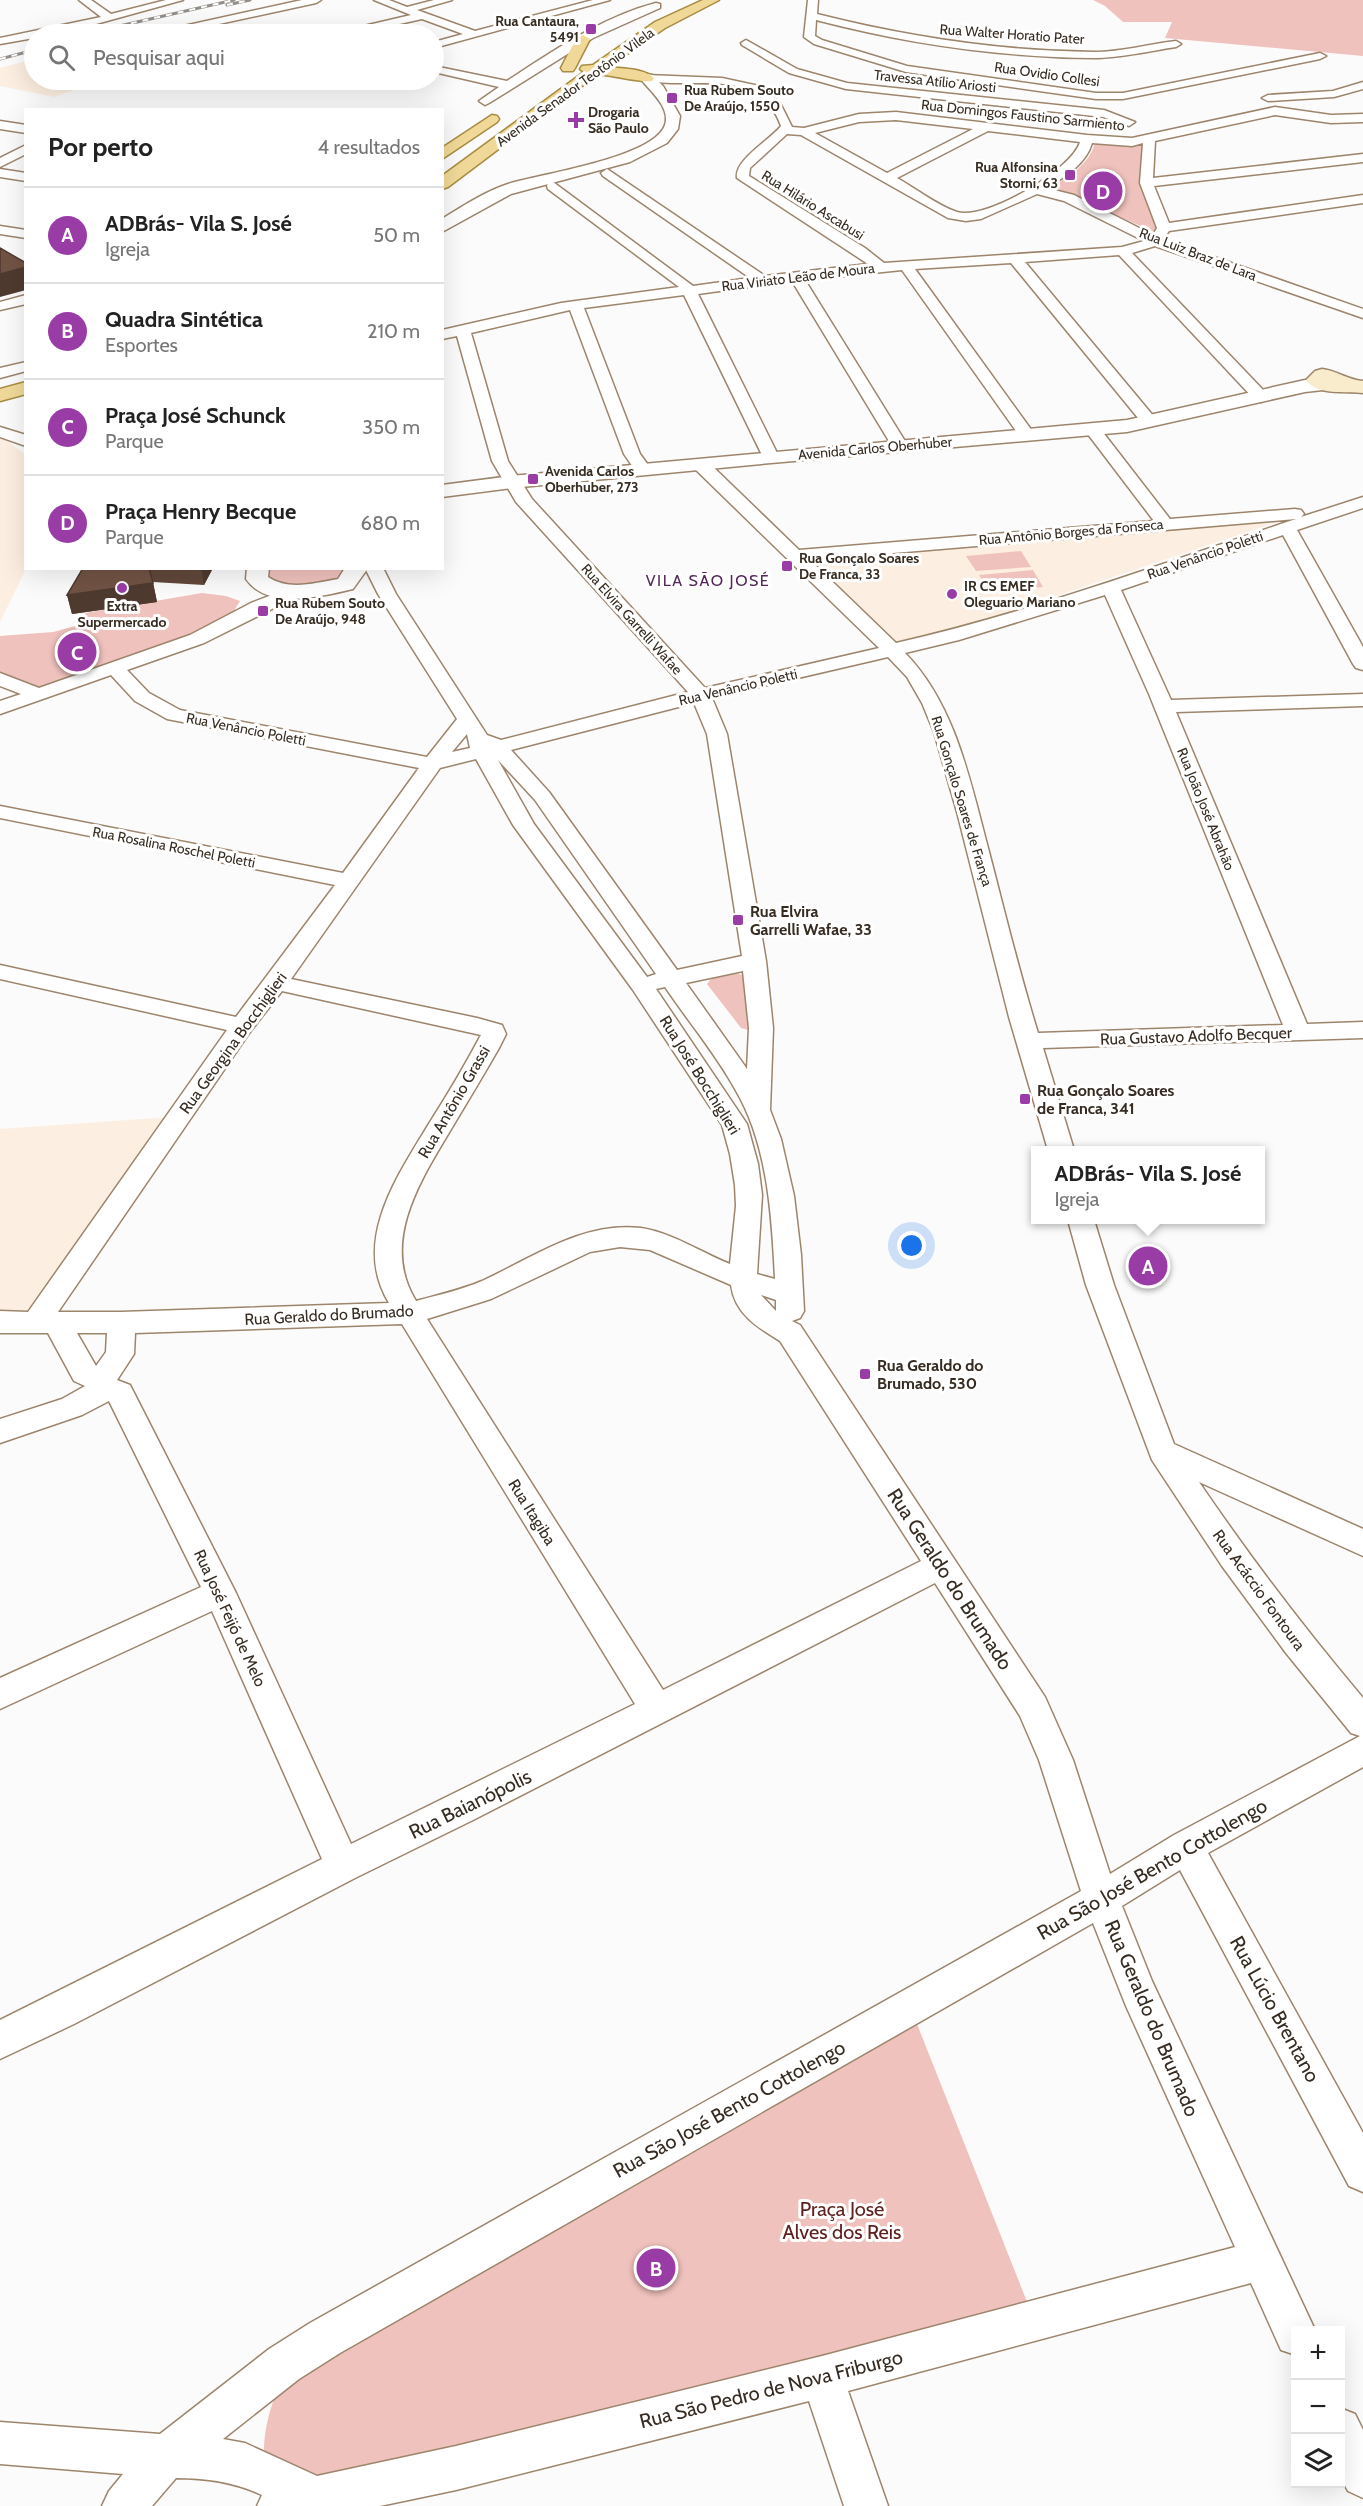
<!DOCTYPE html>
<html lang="pt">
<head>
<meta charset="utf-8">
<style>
  body { margin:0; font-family:Cabin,sans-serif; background:#f6f6f6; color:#222 }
  .controls { position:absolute; right:18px; bottom:18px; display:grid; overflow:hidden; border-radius:0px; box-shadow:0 6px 24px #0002 }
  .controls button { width:54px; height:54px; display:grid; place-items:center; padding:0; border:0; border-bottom:2px solid #e0e0e0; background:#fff; color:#222; font:30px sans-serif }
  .you { position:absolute; left:912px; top:1246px; width:21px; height:21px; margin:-15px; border:4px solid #fff; border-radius:50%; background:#1a73e8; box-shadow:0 0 0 9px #1a73e833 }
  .badge { display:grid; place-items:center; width:39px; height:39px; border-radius:50%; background:#993ca6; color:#fff; font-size:20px; font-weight:700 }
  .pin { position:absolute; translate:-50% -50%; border:3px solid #fff; box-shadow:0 2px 6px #0006 }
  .popup { position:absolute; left:1031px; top:1146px; width:234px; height:78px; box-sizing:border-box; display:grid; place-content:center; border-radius:0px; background:#fff; filter:drop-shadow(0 2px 4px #0005); font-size:20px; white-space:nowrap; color:#767676 }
  .popup b { font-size:22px; color:#222 }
  .popup::after { content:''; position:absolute; left:50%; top:100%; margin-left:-12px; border:12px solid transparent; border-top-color:#fff }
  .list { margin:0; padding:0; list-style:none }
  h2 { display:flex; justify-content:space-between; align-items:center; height:78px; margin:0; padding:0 24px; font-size:26px }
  h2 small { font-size:20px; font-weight:400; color:#767676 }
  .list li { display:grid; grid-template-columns:39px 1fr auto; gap:18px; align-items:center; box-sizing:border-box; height:96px; padding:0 24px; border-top:2px solid #e0e0e0 }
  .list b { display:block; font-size:22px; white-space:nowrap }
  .list p { margin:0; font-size:20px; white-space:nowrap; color:#767676 }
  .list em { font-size:20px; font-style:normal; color:#767676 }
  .icon { flex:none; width:33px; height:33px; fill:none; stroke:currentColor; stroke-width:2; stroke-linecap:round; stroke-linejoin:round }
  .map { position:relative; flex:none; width:1363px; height:2506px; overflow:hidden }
  .search { position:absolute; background:#fff; box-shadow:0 6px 24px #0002; left:24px; top:24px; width:420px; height:66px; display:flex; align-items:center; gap:15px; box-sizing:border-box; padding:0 21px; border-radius:33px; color:#767676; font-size:22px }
  .panel { position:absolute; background:#fff; box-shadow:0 6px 24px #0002; left:24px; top:108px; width:420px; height:462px; border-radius:0px }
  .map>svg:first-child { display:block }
  .built { fill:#fcefe1 }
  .green { fill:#f0c2bd }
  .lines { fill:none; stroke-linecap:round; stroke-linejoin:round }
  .minor-casing { stroke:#9d856c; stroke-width:3 }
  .tertiary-casing { stroke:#9d856c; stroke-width:3 }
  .secondary-casing { stroke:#9d856c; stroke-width:3 }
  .primary-casing { stroke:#a88c42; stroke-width:3 }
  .minor { fill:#fff; fill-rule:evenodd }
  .tertiary { fill:#fff; fill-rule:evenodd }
  .secondary { fill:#f8eccc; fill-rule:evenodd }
  .primary { fill:#f0d998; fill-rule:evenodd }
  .rail-casing { stroke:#948e89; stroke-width:3 }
  .rail { stroke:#fff; stroke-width:2; stroke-dasharray:6; stroke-linecap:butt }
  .wall { fill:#61473a }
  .shaded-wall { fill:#4f3a30 }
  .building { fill:#715344; stroke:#4f3a30; stroke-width:1.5 }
  .poi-dot { fill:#993ca6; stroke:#fff; stroke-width:2 }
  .labels { text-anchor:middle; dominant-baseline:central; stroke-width:6; stroke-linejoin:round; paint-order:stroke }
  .far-poi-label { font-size:14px; font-weight:bold; fill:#362c21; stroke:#fff; text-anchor:start }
  .far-street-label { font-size:14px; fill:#362c21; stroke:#fff }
  .far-quarter-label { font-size:16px; letter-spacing:1.5px; fill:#54275a; stroke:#fff }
  .poi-label { font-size:16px; font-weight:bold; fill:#362c21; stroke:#fff; text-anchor:start }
  .street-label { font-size:16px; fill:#362c21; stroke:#fff }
  .near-street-label { font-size:20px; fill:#362c21; stroke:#fff }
  .near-park-label { font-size:20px; fill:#5f211e; stroke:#fff }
</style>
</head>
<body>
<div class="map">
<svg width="1363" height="2506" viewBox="0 0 1363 2506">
  <rect width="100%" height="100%" fill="#fbfbfb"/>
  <path class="built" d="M 34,59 L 34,80 L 104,80 L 54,97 L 0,86 L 0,68 Z
    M 0,436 L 25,454 L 26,569 L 0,622 Z
    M 1289,518 L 964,627 L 894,646 L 806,561 Z
    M 171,1117 L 35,1310 L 0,1312 L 0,1129 Z"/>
  <path class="green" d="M 1093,0 L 1363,0 L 1363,56 L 1165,38 L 1172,22 L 1123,22 L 1105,6 Z
    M 1095,142 L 1144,143 L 1142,183 L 1157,227 L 1154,232 L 1052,187 C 1070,175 1090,164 1095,142 Z
    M 1021,551 L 1031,567 L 976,571 L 966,556 Z
    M 259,569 L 352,569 L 338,584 L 276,588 Z
    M 1033,570 L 1043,587 L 990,592 L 979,575 Z
    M 202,593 L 226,596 L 240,601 L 229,619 L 217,627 L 39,693 L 0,677 L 0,636 L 53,632 L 86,623 L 85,613 Z
    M 730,972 L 743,975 L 753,1023 L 748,1030 L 741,1028 L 707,984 L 714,975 Z
    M 915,2019 L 1033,2317 L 338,2492 L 264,2452 C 264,2421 275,2395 287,2366 Z"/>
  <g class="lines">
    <defs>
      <path id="minor" d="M 79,0 L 91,0 L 111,14 L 166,0 L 183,0 L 78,29 L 51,34 L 34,34 L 34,38 L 0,44 L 0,38 L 101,17 Z
        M 302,0 L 321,0 L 316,3 L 173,34 L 156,34 L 161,31 Z
        M 374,0 L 389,0 L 407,7 L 434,0 L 452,0 L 417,10 L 475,31 L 593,0 L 610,0 L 434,48 L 434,42 L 463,34 L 422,19 L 354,34 L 337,34 L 338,32 L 411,15 Z
        M 808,0 L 818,0 L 817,14 C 908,37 1000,51 1094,52 C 1121,52 1149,44 1176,41 L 1181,44 L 1176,47 C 1149,51 1121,58 1094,58 C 998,57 908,44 816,20 L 815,36 L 822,40 L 907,66 L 1096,93 L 1123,93 L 1320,53 L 1326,56 L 1320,59 L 1123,99 L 1096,99 L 906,72 L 814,44 L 804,37 Z
        M 656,3 L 660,4 L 660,8 L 593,38 L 489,103 L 485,105 L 479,101 L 499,87 L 434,72 L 434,66 L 507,81 C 553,51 602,17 656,3 Z
        M 746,40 L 797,69 L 847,83 L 1104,110 L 1135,122 L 1129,126 L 1103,117 L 846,89 L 789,73 L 742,45 L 741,43 Z
        M 647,75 L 722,78 L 764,87 L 780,103 L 792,127 L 804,128 L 859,114 L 896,112 L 1087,135 L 1132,138 L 1275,107 L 1331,115 L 1363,114 L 1363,122 L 1331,123 L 1275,115 L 1155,141 L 1153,178 L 1363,154 L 1363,162 L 1154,186 L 1169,223 L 1363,195 L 1363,203 L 1169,231 L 1163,239 L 1363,309 L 1363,318 L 1155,246 L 1132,253 L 1267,394 L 1269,397 L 1261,402 L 1255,400 L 1119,255 L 1025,262 L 1155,418 L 1157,421 L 1155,424 L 1143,424 L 1011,263 L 915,269 L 1035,435 L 1027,440 L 1021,438 L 902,270 L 805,280 L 908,446 L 900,451 L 892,446 L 792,281 L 698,294 L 779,457 L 771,462 L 763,457 L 684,295 L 584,308 L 640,454 L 651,469 L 643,474 L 637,473 L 624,454 L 570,310 L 471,333 L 508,461 L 532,499 L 705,688 L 879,648 L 695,469 L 693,465 L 695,461 L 707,461 L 799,550 L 1154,521 L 1084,429 L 1092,424 L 1098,426 L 1170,519 L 1295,509 L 1301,510 L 1304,514 L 1301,517 L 1363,497 L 1363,508 L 1297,530 L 1363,647 L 1363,670 L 1356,668 L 1353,664 L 1283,535 L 1121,590 L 1171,700 L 1363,694 L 1363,706 L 1176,712 L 1307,1024 L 1363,1022 L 1363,1038 L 1043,1048 L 1074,1150 L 1048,1150 L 1009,1017 L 957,812 L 934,732 L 922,703 L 907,677 L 888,657 L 712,698 L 727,734 L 766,961 L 773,1028 L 770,1110 L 781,1139 L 794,1196 L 801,1255 L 804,1311 L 800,1318 L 792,1321 L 800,1325 L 1045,1697 L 1073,1760 L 1110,1874 L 1174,1835 L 1360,1736 L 1351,1733 L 1286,1653 L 1222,1566 L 1152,1460 L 1086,1285 L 1068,1220 L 1094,1220 L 1114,1285 L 1174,1444 L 1363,1529 L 1363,1556 L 1199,1482 C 1250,1557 1304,1628 1363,1698 L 1363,1767 L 1208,1853 L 1363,2133 L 1363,2192 L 1349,2186 L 1180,1870 L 1122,1906 L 1152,1981 L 1315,2330 L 1296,2330 L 1296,2355 L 1281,2350 L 1251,2283 L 848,2391 L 888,2506 L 844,2506 L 809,2401 L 456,2490 L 380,2506 L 257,2506 L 262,2495 C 234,2482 207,2478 176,2478 L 152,2506 L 102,2506 L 109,2491 L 123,2474 L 0,2464 L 0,2422 L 160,2434 L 269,2349 L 310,2323 L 1081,1891 L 1039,1760 L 1020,1716 L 935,1583 L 475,1819 L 355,1878 L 74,2024 L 0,2059 L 0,2020 L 322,1859 L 212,1611 L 0,1709 L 0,1678 L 201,1587 L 109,1401 L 82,1415 L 0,1443 L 0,1419 L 62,1399 L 85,1386 L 74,1381 L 48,1333 L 0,1333 L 0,1311 L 28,1312 L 227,1030 L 0,979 L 0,965 L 236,1017 L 335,885 L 0,818 L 0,806 L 343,873 L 419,768 L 167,719 L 135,701 L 111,675 L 0,714 L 0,701 L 21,694 L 0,686 L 0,673 L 39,688 L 190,635 L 251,603 L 290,588 L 296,589 L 299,593 L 296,597 L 204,643 L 127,670 L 149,693 L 180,710 L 427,757 L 457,719 L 378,594 L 365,568 L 383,568 L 396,594 L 487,735 L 501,740 L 688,692 L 516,502 L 492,461 L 457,336 L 442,339 L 442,330 L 561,303 L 679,287 L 548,189 L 547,186 L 548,183 L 553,182 L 693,286 L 750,278 L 603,176 L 601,173 L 607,169 L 765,276 L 868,264 L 737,178 C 734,160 770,140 781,126 C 759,64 692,91 643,80 L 641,78 ZM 896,120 L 973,129 L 887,173 L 815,133 L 859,122 ZM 988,131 L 1080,142 C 1073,169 985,221 957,212 C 938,206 915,188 897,178 ZM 787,134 L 801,135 L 948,218 L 966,221 L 981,219 L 1037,194 L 1064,201 L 1144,241 L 1122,247 L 884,263 L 865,248 L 749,176 L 750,168 ZM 1092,143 L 1132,146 L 1143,143 L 1140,183 L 1157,228 L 1153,235 L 1074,195 L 1046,188 C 1065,177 1086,164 1092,143 ZM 1296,519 C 1164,563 1032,612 896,643 L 810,560 ZM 1105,595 L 1149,694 L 1283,1025 L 1038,1033 C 1019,972 1004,909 988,848 C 970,780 955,704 905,653 L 959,640 ZM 694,703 L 707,734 L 742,956 L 677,970 L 549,792 L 511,750 ZM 467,734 L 470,748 L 452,752 ZM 476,759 L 513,825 L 633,990 L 722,1125 L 730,1154 L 735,1185 L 736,1206 L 730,1264 C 700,1252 673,1233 641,1228 C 583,1221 532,1258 482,1281 C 461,1290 438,1295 416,1301 C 380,1243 420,1181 450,1131 C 466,1104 483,1076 499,1048 L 506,1034 L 502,1025 L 477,1018 L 291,979 L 440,768 ZM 498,760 L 535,800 L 656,974 L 647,977 L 534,824 ZM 743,971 L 749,1028 L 747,1069 L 686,983 ZM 665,987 C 688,1021 715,1053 735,1089 C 768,1144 772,1217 775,1279 L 757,1274 L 762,1195 L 758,1164 L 747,1124 L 656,989 ZM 282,991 L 481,1035 C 465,1065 448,1094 430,1122 C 398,1175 351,1241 389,1303 L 121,1312 L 58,1312 L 250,1032 ZM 620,1247 L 650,1250 L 731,1285 C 735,1314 757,1327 780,1341 L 921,1561 L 663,1690 L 427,1319 L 491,1299 L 590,1252 ZM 761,1295 L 776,1300 L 776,1311 ZM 402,1324 L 635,1704 L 351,1844 L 236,1593 L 130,1385 L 117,1380 L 134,1354 L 135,1333 ZM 77,1333 L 107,1333 L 106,1352 L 96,1366 ZM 1093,1923 L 1126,2006 L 1235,2247 L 822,2356 L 456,2446 L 317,2476 L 245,2443 L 223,2439 L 299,2379 L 340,2353 Z
        M 1363,82 L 1363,89 L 1334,97 L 1268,101 L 1262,98 L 1268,95 L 1333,91 Z
        M 0,121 L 26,125 L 26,133 L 0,129 Z
        M 26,145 L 26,154 L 0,167 L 0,158 Z
        M 0,169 L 26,173 L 26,181 L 0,177 Z
        M 0,226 L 26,230 L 26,238 L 0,234 Z
        M 26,295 L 26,304 L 0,310 L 0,302 Z
        M 26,362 L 26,371 L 0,378 L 0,368 Z
        M 0,427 L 26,435 L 26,446 L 0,437 Z
        M 1340,2408 L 1355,2414 L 1363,2430 L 1363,2498 L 1348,2491 L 1340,2476 Z"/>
      <path id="tertiary" d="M 647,74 L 652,75 L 663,86 L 680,116 L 678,129 L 667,143 L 630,162 L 511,194 L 442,232 L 442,219 C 463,206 484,192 508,184 C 539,174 654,158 665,125 C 671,107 649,90 640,78 Z
        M 1325,379 L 1332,381 L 1334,385 L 1332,389 L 1305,392 L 1127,432 L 771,463 L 511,488 L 442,497 L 442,485 L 511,476 L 1127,420 L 1305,380 Z
        M 247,568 L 269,568 L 268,577 C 289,591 314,583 338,579 L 345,568 L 368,568 L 353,589 C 322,596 268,611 246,579 Z"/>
      <path id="secondary" d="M 1322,369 C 1338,371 1348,380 1363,381 L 1363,393 C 1346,391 1317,396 1306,380 L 1315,371 Z"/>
      <path id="primary" d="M 703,0 L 719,0 L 665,28 L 608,67 C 623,69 643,68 654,78 L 652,81 C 646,83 609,75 598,74 L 448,187 L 442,189 L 442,176 L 584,72 L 580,69 L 582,66 L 593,65 L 655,22 Z
        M 583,35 L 590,39 L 575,68 L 573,71 L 563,71 L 561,68 L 576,39 Z
        M 492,115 L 497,116 L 499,119 L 497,122 L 442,159 L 442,148 Z
        M 26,382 L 26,394 L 0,401 L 0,389 Z"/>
    </defs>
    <use href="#minor" class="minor-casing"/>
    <use href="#tertiary" class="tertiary-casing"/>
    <use href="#secondary" class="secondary-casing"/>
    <use href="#primary" class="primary-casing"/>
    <use href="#minor" class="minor"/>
    <use href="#tertiary" class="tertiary"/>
    <use href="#secondary" class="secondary"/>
    <use href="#primary" class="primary"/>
    <defs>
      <path id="rail" d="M 227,5 L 250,0
        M 84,34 L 234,0
        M 0,59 L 34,50"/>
    </defs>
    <use href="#rail" class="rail-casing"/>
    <use href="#rail" class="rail"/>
  </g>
  <path class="wall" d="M 83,568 L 213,568 L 204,585 L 153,582 L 157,602 L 72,614 L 67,595 Z"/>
  <path class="shaded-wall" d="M 26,267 L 26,290 L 0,297 L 0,274 Z
    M 201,568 L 213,568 L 204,585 Z
    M 153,583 L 157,602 L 72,614 L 67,595 Z"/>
  <path class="building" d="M 0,248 L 26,263 L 26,267 L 0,274 Z
    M 83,568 L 149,568 L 153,583 L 67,595 Z"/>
  <g class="poi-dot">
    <rect x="585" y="23" width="12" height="12" rx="3"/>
    <rect x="666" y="92" width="12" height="12" rx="3"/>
    <path d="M573 111h6v6h6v6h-6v6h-6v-6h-6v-6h6z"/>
    <rect x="1064" y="169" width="12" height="12" rx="3"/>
    <rect x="527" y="473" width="12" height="12" rx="3"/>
    <rect x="781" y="560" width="12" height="12" rx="3"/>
    <circle cx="122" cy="588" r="6"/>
    <circle cx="952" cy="594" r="6"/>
    <rect x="257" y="605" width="12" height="12" rx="3"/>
    <rect x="732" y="914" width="12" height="12" rx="3"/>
    <rect x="1019" y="1093" width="12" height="12" rx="3"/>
    <rect x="859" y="1368" width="12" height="12" rx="3"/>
  </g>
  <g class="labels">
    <g class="far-poi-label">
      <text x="579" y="21" text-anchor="end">Rua Cantaura,<tspan x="579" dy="16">5491</tspan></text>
      <text x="684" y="90">Rua Rubem Souto<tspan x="684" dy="16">De Araújo, 1550</tspan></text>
      <text x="588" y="112">Drogaria<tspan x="588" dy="16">São Paulo</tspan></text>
      <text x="1058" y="167" text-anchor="end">Rua Alfonsina<tspan x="1058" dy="16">Storni, 63</tspan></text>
      <text x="545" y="471">Avenida Carlos<tspan x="545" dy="16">Oberhuber, 273</tspan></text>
      <text x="799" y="558">Rua Gonçalo Soares<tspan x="799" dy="16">De Franca, 33</tspan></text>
      <text x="964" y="586">IR CS EMEF<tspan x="964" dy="16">Oleguario Mariano</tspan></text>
      <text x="275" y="603">Rua Rubem Souto<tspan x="275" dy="16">De Araújo, 948</tspan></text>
      <text x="122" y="606" text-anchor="middle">Extra<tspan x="122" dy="16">Supermercado</tspan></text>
    </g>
    <g class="far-street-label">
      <text transform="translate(1012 34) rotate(4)">Rua Walter Horatio Pater</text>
      <text transform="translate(1047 74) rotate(8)">Rua Ovidio Collesi</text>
      <text transform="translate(935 81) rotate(6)">Travessa Atílio Ariosti</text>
      <text transform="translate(575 87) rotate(-36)">Avenida Senador Teotônio Vilela</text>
      <text transform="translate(1023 115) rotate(6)">Rua Domingos Faustino Sarmiento</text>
      <text transform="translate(813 205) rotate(32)">Rua Hilário Ascabusi</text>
      <text transform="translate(1198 254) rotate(21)">Rua Luiz Braz de Lara</text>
      <text transform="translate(798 277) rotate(-7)">Rua Viriato Leão de Moura</text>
      <text transform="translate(875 448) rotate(-5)">Avenida Carlos Oberhuber</text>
      <text transform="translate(1071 532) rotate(-5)">Rua Antônio Borges da Fonseca</text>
      <text transform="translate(1205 555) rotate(-19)">Rua Venâncio Poletti</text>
      <text transform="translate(632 619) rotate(48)">Rua Elvira Garrelli Wafae</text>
      <text transform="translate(738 687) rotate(-13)">Rua Venâncio Poletti</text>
      <text transform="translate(246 729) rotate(11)">Rua Venâncio Poletti</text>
      <text transform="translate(962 801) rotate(73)">Rua Gonçalo Soares de França</text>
      <text transform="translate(1206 809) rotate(68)">Rua João José Abrahão</text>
      <text transform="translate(174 847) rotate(11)">Rua Rosalina Roschel Poletti</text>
    </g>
    <g class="far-quarter-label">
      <text x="708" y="580">VILA SÃO JOSÉ</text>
    </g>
    <g class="poi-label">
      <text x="750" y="911">Rua Elvira<tspan x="750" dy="18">Garrelli Wafae, 33</tspan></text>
      <text x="1037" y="1090">Rua Gonçalo Soares<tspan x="1037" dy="18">de Franca, 341</tspan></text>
      <text x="877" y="1365">Rua Geraldo do<tspan x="877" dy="18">Brumado, 530</tspan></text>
    </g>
    <g class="street-label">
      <text transform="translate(1196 1036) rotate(-2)">Rua Gustavo Adolfo Becquer</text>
      <text transform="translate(233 1043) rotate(-54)">Rua Georgina Bocchiglieri</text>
      <text transform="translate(700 1075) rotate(58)">Rua José Bocchiglieri</text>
      <text transform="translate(454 1102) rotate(-60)">Rua Antônio Grassi</text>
      <text transform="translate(329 1315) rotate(-3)">Rua Geraldo do Brumado</text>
      <text transform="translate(532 1512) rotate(58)">Rua Itagiba</text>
      <text transform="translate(1259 1590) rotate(54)">Rua Acáccio Fontoura</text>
      <text transform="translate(230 1618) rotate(65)">Rua José Feijó de Melo</text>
    </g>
    <g class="near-street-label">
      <text transform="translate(950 1579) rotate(57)">Rua Geraldo do Brumado</text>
      <text transform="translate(470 1804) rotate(-26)">Rua Baianópolis</text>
      <text transform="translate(1152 1869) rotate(-30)">Rua São José Bento Cottolengo</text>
      <text transform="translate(1275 2009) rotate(61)">Rua Lúcio Brentano</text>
      <text transform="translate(1152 2018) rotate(67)">Rua Geraldo do Brumado</text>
      <text transform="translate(729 2109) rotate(-29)">Rua São José Bento Cottolengo</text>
      <text transform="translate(771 2389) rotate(-14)">Rua São Pedro de Nova Friburgo</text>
    </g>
    <g class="near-park-label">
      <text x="842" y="2209">Praça José<tspan x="842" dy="23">Alves dos Reis</tspan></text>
    </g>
  </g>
</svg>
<div class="controls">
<button>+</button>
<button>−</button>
<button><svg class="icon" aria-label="layers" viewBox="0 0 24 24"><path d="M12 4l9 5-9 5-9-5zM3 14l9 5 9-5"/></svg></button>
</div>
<div class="you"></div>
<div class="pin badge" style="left:1148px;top:1266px">A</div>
<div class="popup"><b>ADBrás- Vila S. José</b>Igreja</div>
<div class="pin badge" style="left:656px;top:2268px">B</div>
<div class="pin badge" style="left:77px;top:652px">C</div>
<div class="pin badge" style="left:1103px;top:191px">D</div>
<div class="search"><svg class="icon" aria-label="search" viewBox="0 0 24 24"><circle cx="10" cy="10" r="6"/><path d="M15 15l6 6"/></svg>Pesquisar aqui</div>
<section class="panel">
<h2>Por perto<small>4 resultados</small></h2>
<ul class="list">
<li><span class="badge">A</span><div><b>ADBrás- Vila S. José</b><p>Igreja</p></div><em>50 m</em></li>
<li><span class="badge">B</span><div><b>Quadra Sintética</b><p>Esportes</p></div><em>210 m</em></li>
<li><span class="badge">C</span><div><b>Praça José Schunck</b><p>Parque</p></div><em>350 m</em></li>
<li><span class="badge">D</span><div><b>Praça Henry Becque</b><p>Parque</p></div><em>680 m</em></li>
</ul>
</section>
</div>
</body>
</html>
